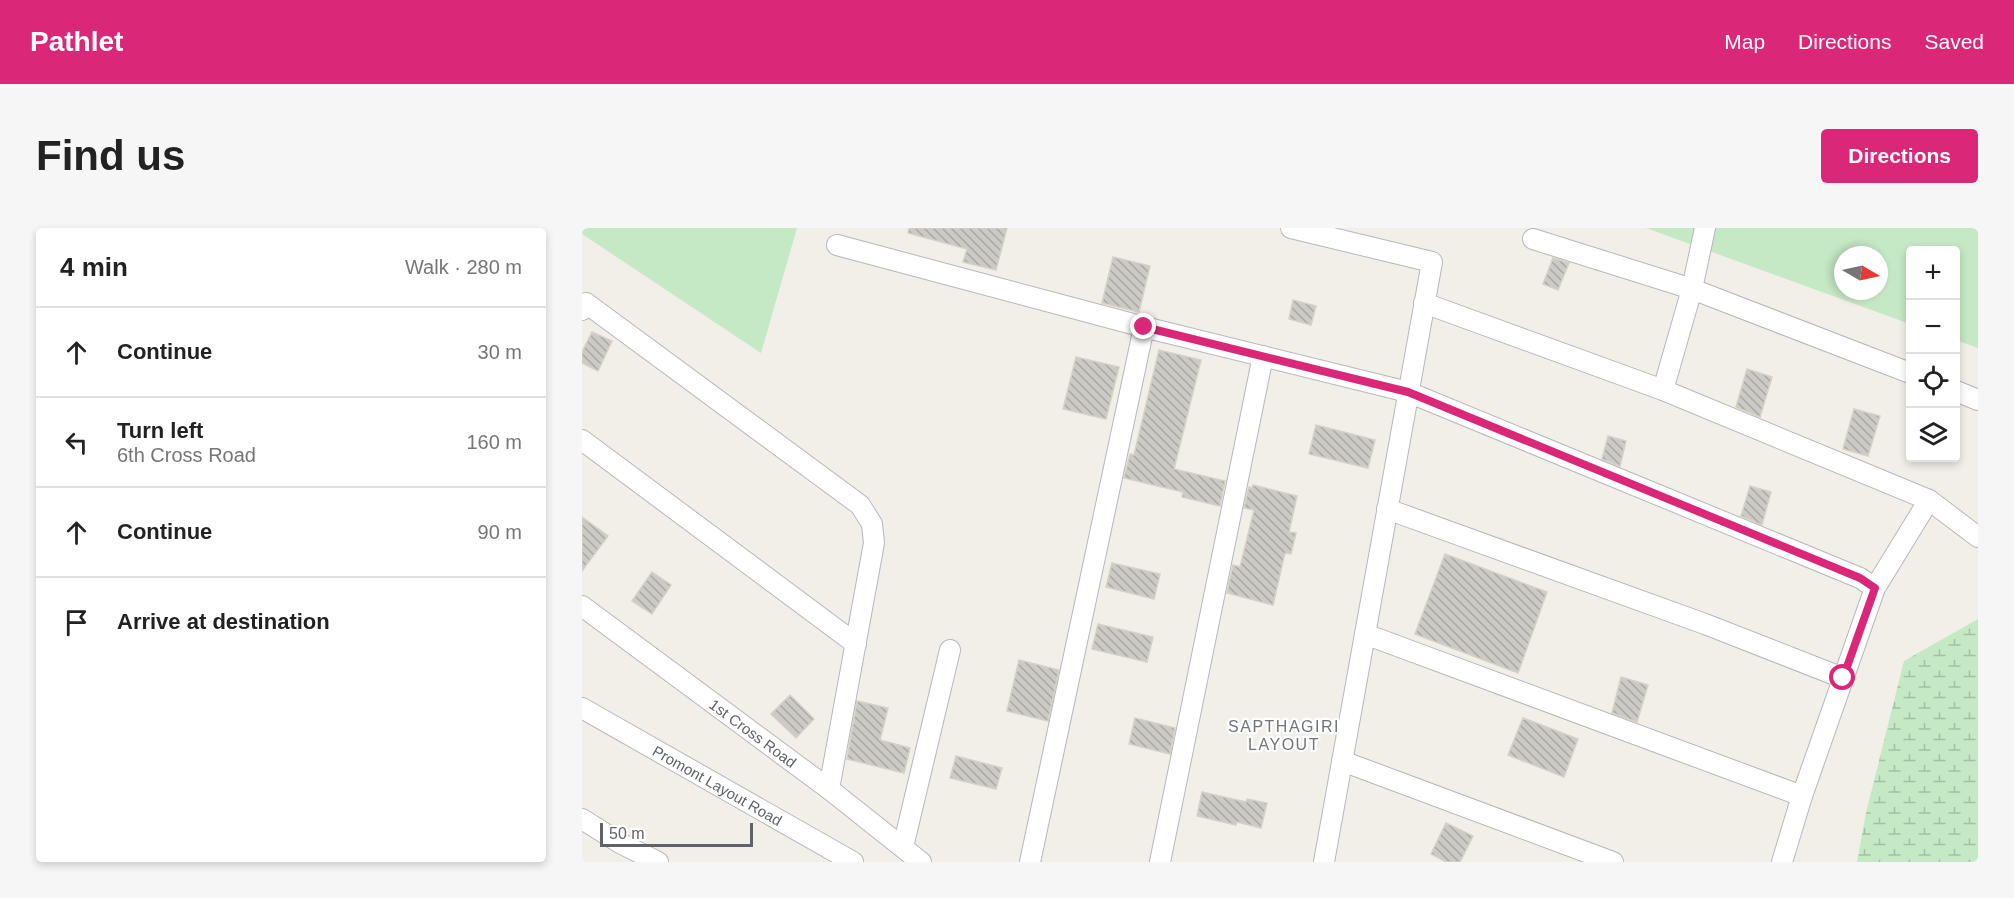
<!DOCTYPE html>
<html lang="en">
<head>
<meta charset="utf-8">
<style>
  body { margin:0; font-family:Arial,sans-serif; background:#f6f6f6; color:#222 }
  .controls { position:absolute; right:18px; top:18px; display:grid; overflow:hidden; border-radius:6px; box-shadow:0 3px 9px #0003 }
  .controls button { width:54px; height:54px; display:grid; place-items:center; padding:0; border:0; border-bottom:2px solid #e0e0e0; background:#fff; color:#222; font:30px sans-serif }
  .compass { position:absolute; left:1252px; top:18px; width:54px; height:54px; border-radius:50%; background:#fff; box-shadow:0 3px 9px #0003; rotate:99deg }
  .scale { position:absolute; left:18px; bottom:15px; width:153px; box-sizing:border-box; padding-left:6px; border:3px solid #5f6368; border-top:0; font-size:16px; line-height:21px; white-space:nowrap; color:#5f6368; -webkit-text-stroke:4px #fff; paint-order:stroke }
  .stop { position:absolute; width:18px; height:18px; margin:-14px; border:4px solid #db2777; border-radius:50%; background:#fff }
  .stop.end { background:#db2777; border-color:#fff; box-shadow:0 2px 6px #0008 }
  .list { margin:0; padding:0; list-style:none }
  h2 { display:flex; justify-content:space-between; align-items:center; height:78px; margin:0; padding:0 24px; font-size:26px }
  h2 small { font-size:20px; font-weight:400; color:#767676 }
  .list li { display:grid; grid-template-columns:39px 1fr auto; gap:18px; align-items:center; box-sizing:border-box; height:90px; padding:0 24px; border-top:2px solid #e0e0e0 }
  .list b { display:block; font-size:22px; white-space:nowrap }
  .list p { margin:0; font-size:20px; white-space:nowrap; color:#767676 }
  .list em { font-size:20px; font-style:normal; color:#767676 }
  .icon { flex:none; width:33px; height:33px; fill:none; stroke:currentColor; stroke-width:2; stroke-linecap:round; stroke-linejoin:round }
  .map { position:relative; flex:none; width:1396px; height:634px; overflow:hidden; border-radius:6px }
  header { display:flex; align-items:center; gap:36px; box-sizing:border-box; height:84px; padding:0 30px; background:#db2777; color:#fff }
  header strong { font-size:28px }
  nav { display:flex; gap:33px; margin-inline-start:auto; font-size:21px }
  .intro { display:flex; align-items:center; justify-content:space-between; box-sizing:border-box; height:144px; padding:0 36px }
  h1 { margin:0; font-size:42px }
  .button { padding:15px 27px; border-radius:6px; background:#db2777; color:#fff; font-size:21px; font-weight:700 }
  main { display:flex; gap:36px; padding:0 36px }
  aside { flex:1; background:#fff; border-radius:6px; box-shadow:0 3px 9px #0003 }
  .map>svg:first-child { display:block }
  .grass { fill:#c5e8c5; fill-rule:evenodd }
  .wetland { fill:url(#wetland-marsh) }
  .building { fill:url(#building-back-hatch); stroke:#d6d1c6; stroke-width:1.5 }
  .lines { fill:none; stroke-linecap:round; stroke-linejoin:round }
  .minor-casing { stroke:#b5b8bc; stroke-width:22 }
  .minor { stroke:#fff; stroke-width:20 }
  .route { stroke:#db2777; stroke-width:8 }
  .labels { text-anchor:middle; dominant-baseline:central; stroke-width:4.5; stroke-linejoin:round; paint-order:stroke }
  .street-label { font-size:15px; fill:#5f6368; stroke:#fff }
  .neighbourhood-label { font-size:16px; letter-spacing:1.5px; fill:#70757a; stroke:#fff }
</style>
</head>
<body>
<header>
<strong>Pathlet</strong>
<nav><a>Map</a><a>Directions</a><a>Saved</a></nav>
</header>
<div class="intro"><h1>Find us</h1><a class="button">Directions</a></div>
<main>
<aside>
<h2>4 min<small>Walk · 280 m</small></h2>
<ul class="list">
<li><svg class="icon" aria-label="ahead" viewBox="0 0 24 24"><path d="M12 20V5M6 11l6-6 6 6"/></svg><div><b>Continue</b></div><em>30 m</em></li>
<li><svg class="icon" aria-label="left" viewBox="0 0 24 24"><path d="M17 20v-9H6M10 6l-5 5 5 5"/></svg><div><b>Turn left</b><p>6th Cross Road</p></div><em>160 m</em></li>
<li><svg class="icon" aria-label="ahead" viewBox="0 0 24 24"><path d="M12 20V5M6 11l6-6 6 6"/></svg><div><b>Continue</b></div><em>90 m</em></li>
<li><svg class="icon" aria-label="arrive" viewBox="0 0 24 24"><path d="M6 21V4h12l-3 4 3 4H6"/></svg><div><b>Arrive at destination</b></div></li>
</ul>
</aside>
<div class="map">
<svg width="1396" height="634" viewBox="0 0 1396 634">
  <defs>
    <pattern id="wetland-marsh" width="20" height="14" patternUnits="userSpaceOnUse" patternTransform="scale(1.5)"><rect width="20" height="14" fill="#c5e8c5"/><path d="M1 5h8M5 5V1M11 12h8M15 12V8" fill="none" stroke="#a3c0a4"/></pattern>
    <pattern id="building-back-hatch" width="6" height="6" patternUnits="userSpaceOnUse" patternTransform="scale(1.5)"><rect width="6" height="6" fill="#cccac5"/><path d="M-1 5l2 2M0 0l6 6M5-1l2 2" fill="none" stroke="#a9a8a4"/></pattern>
  </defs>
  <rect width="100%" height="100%" fill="#f1efe8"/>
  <path class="grass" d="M 0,0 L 215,0 L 179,125 L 0,6 Z
    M 1064,0 L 1396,0 L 1396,120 L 1374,112 L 1374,22 L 1328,22 L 1328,96 ZM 1261,27 L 1297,27 L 1297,63 L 1261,63 Z"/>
  <path class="wetland" d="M 1396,391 L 1396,634 L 1275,634 L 1284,585 L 1322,433 Z"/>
  <path class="building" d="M 327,0 L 425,0 L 414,42 L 381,34 L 385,21 L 326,5 Z
    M 531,29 L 568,38 L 557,84 L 520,75 Z
    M 971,30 L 987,35 L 976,62 L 961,56 Z
    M 711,72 L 734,78 L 729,97 L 707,91 Z
    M 10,104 L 30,113 L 16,143 L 0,135 L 0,124 Z
    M 577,122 L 619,132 L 592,241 L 643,253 L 638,278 L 600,269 L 601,264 L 542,250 L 548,226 L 552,227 Z
    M 494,129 L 537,139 L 524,191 L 481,181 Z
    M 1165,141 L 1190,149 L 1178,189 L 1154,179 Z
    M 1272,181 L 1298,188 L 1286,228 L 1261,221 Z
    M 734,197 L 793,212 L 786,240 L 727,226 Z
    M 1026,208 L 1044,213 L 1038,238 L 1020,231 Z
    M 671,257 L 715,268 L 707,304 L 714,305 L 709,326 L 703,325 L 691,377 L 645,365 L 651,337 L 658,339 L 672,282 L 662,280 L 667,259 L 670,260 Z
    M 1168,258 L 1189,264 L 1180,297 L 1159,288 Z
    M 0,289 L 26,308 L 0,343 Z
    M 863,326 L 965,364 L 936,445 L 833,406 Z
    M 530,335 L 578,346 L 572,371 L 524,359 Z
    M 70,344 L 89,357 L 70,386 L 50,373 Z
    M 516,396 L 571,409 L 565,434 L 510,421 Z
    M 437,432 L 477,442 L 466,493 L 425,483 Z
    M 1039,449 L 1066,457 L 1055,494 L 1030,485 Z
    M 208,467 L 232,491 L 214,510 L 189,486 Z
    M 275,473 L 306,480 L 298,512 L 328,520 L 322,545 L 265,531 Z
    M 553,490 L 593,500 L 588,526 L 547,516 Z
    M 941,490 L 996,511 L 982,549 L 926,527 Z
    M 374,528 L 420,540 L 414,561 L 368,550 Z
    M 620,564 L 664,574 L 665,571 L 685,575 L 679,600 L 655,594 L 654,597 L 615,588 Z
    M 864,595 L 891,608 L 878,634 L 864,634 L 849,626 Z"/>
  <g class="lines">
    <defs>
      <g id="minor">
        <path d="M 709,0 L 850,34 L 742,634"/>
        <path d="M 951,11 L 1110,61 L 1328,145"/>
        <path d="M 255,17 L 562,99 L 826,164 L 1278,350 L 1293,360"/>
        <path d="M 842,75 L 1081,162 L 1347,272 L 1396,309"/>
        <path d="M 0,82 L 4,75 L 278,277 L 290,296 L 292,315 L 247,561"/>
        <path d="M 1081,162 L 1110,61 L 1123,0"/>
        <path d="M 1374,163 L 1396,172"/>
        <path d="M 0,212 L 274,416"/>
        <path d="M 805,281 L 1123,396 L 1261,450"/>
        <path id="s1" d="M 0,378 L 247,561 L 339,634"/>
        <path d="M 783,406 L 1220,568"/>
        <path id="s2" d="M 0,480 L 271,634"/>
        <path d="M 760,533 L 1031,634"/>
        <path d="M 0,591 L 38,615 L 76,634"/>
        <path d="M 321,619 L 368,422"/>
        <path d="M 448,634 L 562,99"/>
        <path d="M 578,634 L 681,128"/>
        <path d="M 1200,634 L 1220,568 L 1293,360 L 1347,272"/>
      </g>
    </defs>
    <use href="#minor" class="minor-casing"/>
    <use href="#minor" class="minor"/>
  </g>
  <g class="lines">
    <path class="route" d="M 562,99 L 826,164 L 1278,350 L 1293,360 L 1261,450"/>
  </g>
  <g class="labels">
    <g class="street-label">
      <text stroke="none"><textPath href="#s1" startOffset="213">1st Cross Road</textPath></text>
      <text stroke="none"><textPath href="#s2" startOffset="156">Promont Layout Road</textPath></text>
    </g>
    <g class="neighbourhood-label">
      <text x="702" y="498">SAPTHAGIRI<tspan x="702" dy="18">LAYOUT</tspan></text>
    </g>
  </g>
</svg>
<div class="controls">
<button>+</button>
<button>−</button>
<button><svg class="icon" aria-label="locate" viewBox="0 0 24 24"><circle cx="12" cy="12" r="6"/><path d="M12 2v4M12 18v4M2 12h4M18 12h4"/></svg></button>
<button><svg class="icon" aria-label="layers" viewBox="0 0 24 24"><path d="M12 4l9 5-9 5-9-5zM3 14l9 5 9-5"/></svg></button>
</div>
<svg class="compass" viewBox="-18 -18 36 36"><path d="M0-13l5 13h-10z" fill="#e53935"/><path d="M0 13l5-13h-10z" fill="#767676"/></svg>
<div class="scale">50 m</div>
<div class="stop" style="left:1261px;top:450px"></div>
<div class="stop end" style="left:562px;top:99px"></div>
</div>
</main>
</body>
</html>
